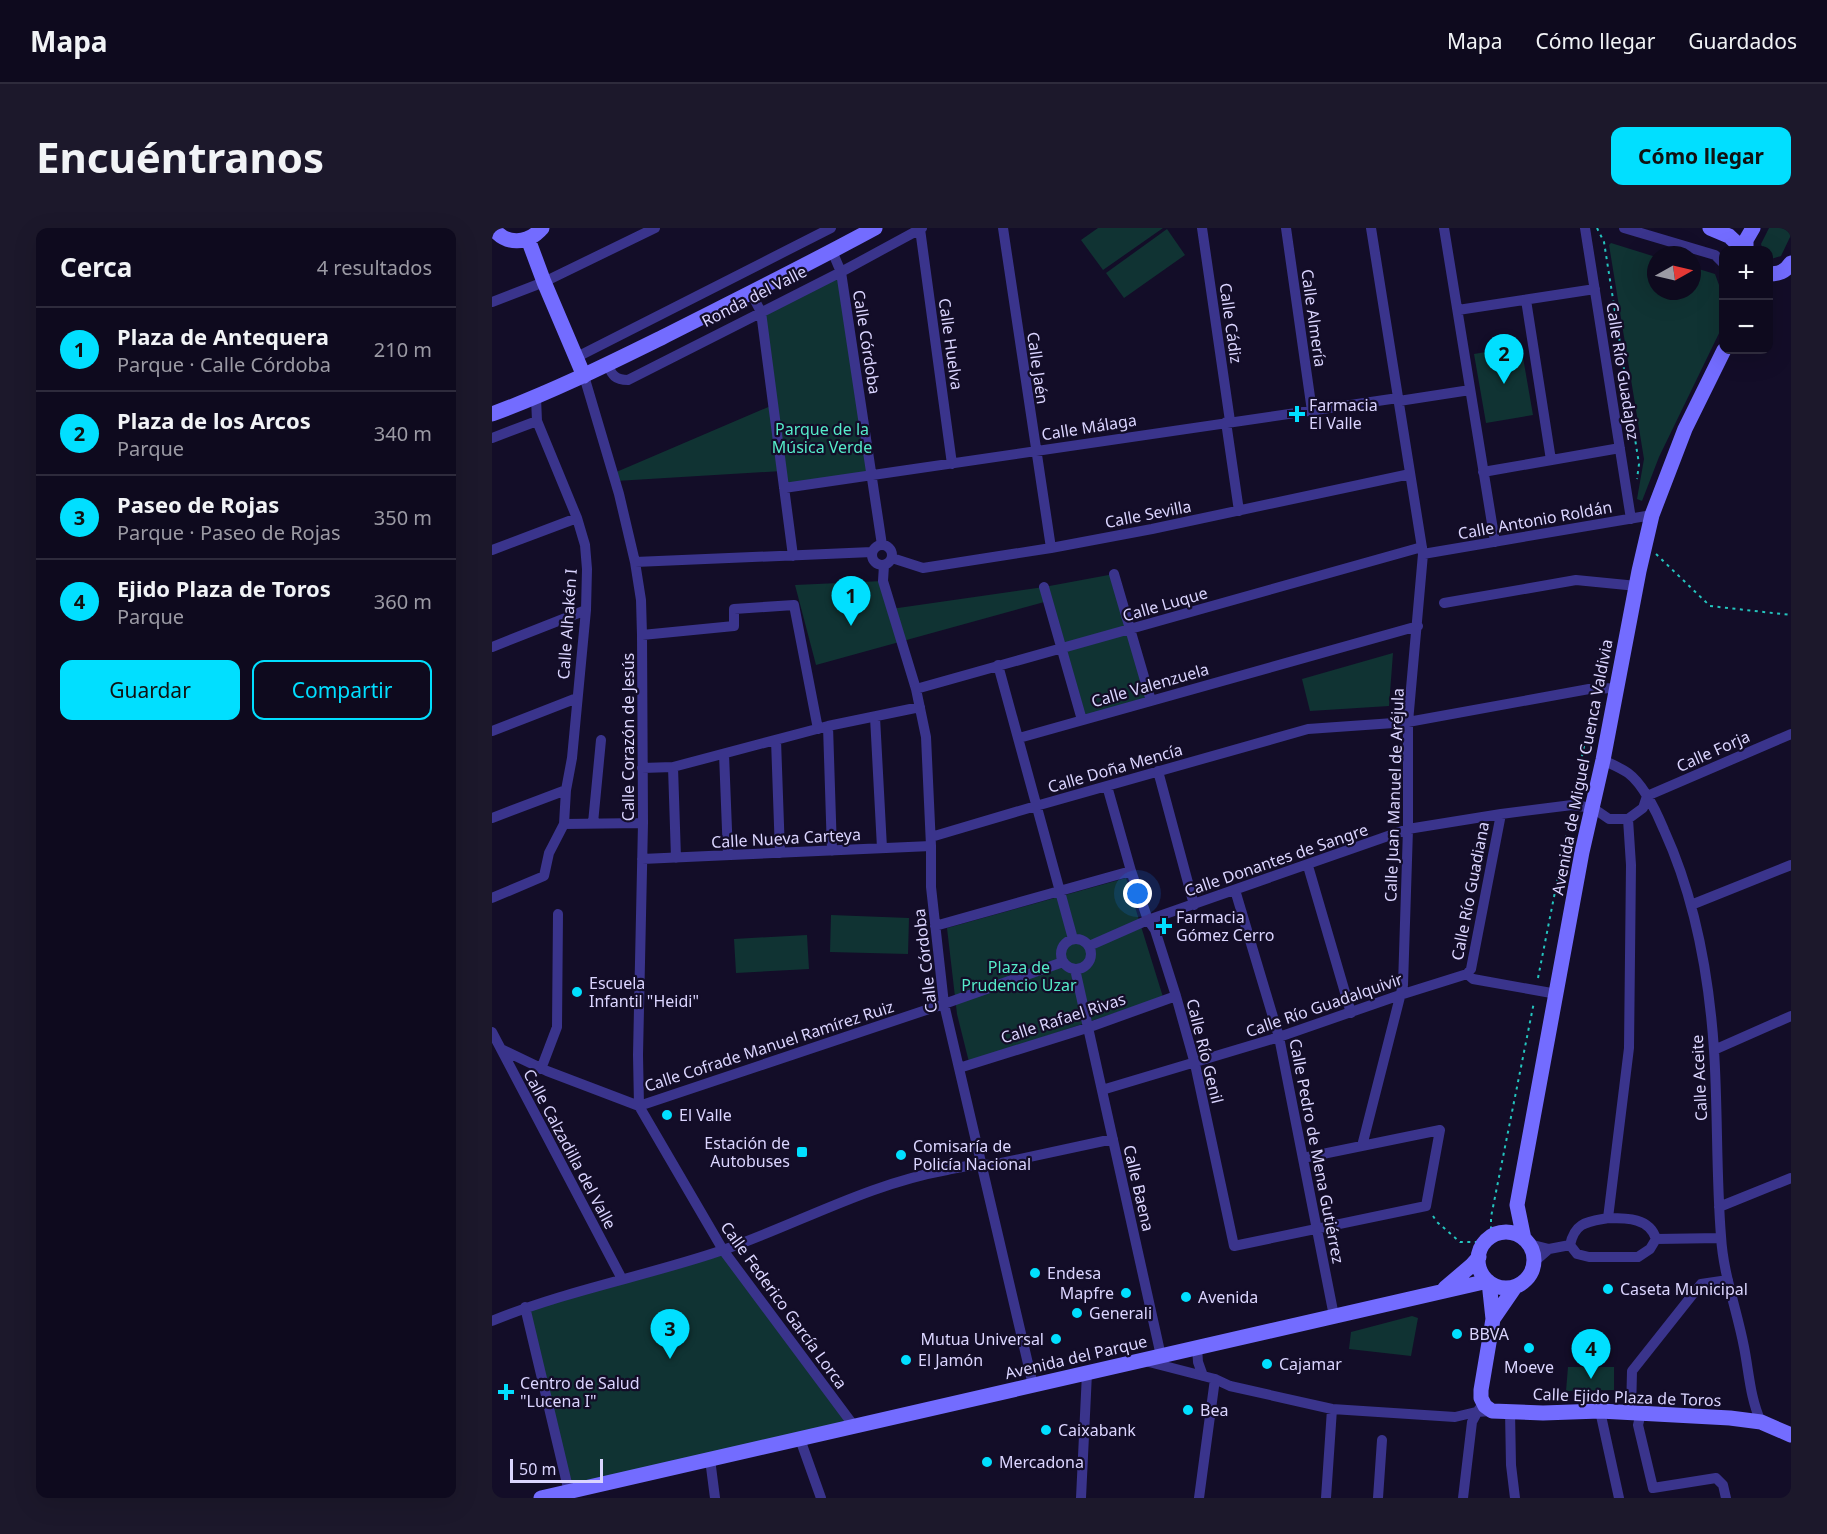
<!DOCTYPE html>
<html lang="es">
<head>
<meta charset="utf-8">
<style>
  body { margin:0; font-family:"Noto Sans",sans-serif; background:#1c182b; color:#f1f3f6 }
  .controls { position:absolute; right:18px; top:18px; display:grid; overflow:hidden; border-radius:12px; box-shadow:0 6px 24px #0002 }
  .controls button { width:54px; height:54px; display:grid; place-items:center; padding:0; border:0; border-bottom:2px solid #2e2b3c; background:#0e0a1e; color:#f1f3f6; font:30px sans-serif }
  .compass { position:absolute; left:1155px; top:18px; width:54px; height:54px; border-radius:50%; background:#0e0a1e; box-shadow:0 6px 24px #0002; rotate:82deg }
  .scale { position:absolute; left:18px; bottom:15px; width:93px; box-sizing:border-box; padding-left:6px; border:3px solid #dbd5ff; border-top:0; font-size:16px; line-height:21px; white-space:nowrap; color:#dbd5ff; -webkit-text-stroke:4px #130d28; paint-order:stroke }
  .you { position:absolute; left:646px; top:666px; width:21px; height:21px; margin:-15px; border:4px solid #fff; border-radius:50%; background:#1a73e8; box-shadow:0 0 0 9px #1a73e833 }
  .badge { display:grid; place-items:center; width:39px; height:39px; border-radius:50%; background:#01dfff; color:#111; font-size:20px; font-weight:700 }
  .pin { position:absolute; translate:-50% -50px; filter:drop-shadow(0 2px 3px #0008) }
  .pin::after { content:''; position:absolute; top:32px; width:21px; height:18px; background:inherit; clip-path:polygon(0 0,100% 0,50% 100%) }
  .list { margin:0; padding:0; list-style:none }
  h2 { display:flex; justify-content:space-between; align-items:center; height:78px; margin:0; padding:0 24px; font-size:26px }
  h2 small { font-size:20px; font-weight:400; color:#9b9aa4 }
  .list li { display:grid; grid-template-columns:39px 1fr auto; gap:18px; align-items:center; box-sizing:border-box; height:84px; padding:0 24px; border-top:2px solid #2e2b3c }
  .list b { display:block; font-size:22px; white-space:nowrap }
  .list p { margin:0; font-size:20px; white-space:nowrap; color:#9b9aa4 }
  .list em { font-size:20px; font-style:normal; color:#9b9aa4 }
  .actions { display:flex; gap:12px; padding:18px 24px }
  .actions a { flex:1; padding:14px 0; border:2px solid #01dfff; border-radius:12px; text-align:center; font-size:21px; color:#01dfff }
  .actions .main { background:#01dfff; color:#111 }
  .map { position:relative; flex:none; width:1299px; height:1270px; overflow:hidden; border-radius:12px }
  header { display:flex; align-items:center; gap:36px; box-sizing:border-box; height:84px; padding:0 30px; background:#0e0a1e; border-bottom:2px solid #2e2b3c }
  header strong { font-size:28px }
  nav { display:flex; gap:33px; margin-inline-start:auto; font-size:21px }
  .intro { display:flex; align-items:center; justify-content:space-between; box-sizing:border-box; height:144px; padding:0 36px }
  h1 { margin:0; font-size:42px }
  .button { padding:15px 27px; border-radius:12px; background:#01dfff; color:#111; font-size:21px; font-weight:700 }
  main { display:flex; gap:36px; padding:0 36px }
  aside { flex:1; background:#0e0a1e; border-radius:12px; box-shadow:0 6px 24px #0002 }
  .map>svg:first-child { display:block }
  .green { fill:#103333 }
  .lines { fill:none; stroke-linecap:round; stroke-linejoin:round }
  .path { stroke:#24c4be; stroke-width:2; stroke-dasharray:3 4.5; stroke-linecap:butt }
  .street { stroke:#3a348c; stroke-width:10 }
  .secondary { stroke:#736cff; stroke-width:15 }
  .poi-dot { fill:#01dfff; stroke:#130d28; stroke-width:2 }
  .labels { text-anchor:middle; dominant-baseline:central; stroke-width:4.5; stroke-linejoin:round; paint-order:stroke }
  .street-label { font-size:16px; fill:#dbd5ff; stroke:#130d28 }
  .poi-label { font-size:16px; fill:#dbd5ff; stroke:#130d28; text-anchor:start }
  .park-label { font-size:16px; fill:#55ebc9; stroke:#130d28 }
</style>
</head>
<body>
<header>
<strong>Mapa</strong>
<nav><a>Mapa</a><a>Cómo llegar</a><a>Guardados</a></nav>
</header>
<div class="intro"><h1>Encuéntranos</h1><a class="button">Cómo llegar</a></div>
<main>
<aside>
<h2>Cerca<small>4 resultados</small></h2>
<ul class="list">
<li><span class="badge">1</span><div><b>Plaza de Antequera</b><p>Parque · Calle Córdoba</p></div><em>210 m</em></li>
<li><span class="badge">2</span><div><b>Plaza de los Arcos</b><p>Parque</p></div><em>340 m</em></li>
<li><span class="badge">3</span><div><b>Paseo de Rojas</b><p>Parque · Paseo de Rojas</p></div><em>350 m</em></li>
<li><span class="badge">4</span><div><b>Ejido Plaza de Toros</b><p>Parque</p></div><em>360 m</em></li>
</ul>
<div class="actions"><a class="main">Guardar</a><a>Compartir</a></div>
</aside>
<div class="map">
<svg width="1299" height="1270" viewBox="0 0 1299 1270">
  <rect width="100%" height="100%" fill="#130d28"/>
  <path class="green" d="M 606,0 L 671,0 L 611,42 L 589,12 Z
    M 1277,0 L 1299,0 L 1299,7 L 1289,28 L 1279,31 L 1277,30 L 1276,22 L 1271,22 L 1269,16 Z
    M 675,1 L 693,27 L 632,70 L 614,45 Z
    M 1119,15 L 1164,29 L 1164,63 L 1200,63 L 1200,39 L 1223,46 L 1231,68 L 1231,97 L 1167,229 L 1150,273 L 1145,271 L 1152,231 L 1117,17 Z
    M 349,44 L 380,247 L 292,260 L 290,243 L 124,253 L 122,245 L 281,177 L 269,84 Z
    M 1029,118 L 1041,187 L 994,195 L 982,126 Z
    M 622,346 L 659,473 L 590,492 L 556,373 L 324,437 L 303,357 L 391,353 L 399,381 L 552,359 Z
    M 901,425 L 897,478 L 818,483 L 810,451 Z
    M 634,650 L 671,769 L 477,834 L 465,786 L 455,700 Z
    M 339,687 L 417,690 L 416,726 L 338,724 Z
    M 315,707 L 317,741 L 244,745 L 242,711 Z
    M 231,1022 L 362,1198 L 77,1264 L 33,1079 Z
    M 920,1088 L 926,1090 L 919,1128 L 857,1121 L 859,1104 Z
    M 1076,1139 L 1122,1139 L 1122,1162 L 1074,1163 Z"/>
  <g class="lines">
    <path class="path" d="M 1105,0 L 1112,14 L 1147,236 L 1145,251
      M 1164,326 L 1218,378 L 1299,387
      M 1083,565 L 1101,471
      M 1046,750 L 1078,588
      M 941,988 L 945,994 L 968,1014 L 993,1014
      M 999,1009 L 999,989 L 1042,774"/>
    <path class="street" d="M 511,0 L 559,320
      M 710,0 L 738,193
      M 794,0 L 820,183
      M 952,0 L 1003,314
      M 1093,0 L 1139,291
      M 1132,0 L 1223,27 L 1232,36
      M 428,1 L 460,236
      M 340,23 L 349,44 L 390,317
      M 259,65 L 269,84 L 301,328
      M 1034,72 L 1059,232
      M 0,74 L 52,54 L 163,0
      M 966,82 L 1103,61
      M 85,129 L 339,0
      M 115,136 C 120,147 123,152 136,152 L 349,44 L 430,0
      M 92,148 L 127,266 L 143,334 L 149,372 L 150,407 L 151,595 L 146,827 L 147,878 L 231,1022 L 362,1198
      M 907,173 L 978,162
      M 734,194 L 747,283
      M 0,210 L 45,193
      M 991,244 L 1128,220
      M 292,260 L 906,170
      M380 327a10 10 0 1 1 20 0a10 10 0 1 1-20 0Z
      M 0,322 L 85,290
      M 931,326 L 1160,287
      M 400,330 L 431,340 L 559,320 L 660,301 L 918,246
      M 143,334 L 380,324
      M 392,337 L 391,353 L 424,461 L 434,509 L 439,618 L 439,659 L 452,776 L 541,1157
      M 622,346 L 659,473
      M 552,359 L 590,492
      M 952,375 L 1084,352 L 1145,358
      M 150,407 L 242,398 L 242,381 L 302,377 L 326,501
      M 0,419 L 94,382
      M 506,437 L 581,711
      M 424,461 L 930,319
      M 383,489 L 390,620
      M 336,498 L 340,623
      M 0,503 L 85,470
      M 527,510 L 926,398
      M 284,512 L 288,625
      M 232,526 L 236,627
      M 1111,532 C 1119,536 1129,540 1136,545 C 1151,556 1165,585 1172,602 C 1203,670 1217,747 1222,822 C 1226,884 1224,946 1229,1008 C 1231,1046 1245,1082 1252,1119 C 1257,1144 1258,1170 1269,1194
      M 181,539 L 184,630
      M 150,540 L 181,539 L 336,498 L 428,479
      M 666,543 L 702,677
      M 615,558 L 639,643 L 656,692 L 663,702 L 684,768 L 703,836 L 742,1018 L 934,978 L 948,902 L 811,930
      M 0,590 L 74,562
      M 101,595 L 109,512
      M 72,596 L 151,595
      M 439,609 L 544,578 L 816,501 L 916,494 L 1097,461 L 1124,460
      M 150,631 L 439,618
      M 816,638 L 859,785
      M 743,662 L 787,809 L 842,1088
      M 0,670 L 52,648 L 57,625 L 72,596 L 74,562 L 80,530 L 94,382 L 95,341 L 93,317 L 85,290 L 45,193 L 44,170
      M 1199,677 L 1299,637
      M 443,698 L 639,643
      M569 726a15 15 0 1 1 30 0a15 15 0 1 1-30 0Z
      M 597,718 L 656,692 L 916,601 L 1009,586 L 1080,577 L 1101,580 L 1117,591 L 1136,591
      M 583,741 L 669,1128
      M 975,746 L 979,741 L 1009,586
      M 0,804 L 130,1051
      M 9,821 L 55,843 L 147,878
      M 1222,822 L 1299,788
      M 467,840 L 595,800 L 684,768
      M 49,841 L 65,799 L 66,686
      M 610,862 L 787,809 L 908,767 L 975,746 L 981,751 L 1065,766
      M 147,878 L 452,776 L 571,734
      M 870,918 L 911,757 L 916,601 L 916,494 L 931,326 L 879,0
      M 1227,979 L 1299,950
      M 1116,990 L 1137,820 L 1139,637 L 1136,591 L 1151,580 L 1155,568 L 1299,506
      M 1116,990 C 1135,990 1158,990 1164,1011 L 1158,1021 L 1146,1029 L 1097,1029 L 1085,1026 L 1078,1017 C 1083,994 1095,994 1116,990 Z
      M 1164,1011 L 1229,1010
      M 1037,1016 L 1057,1021 L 1078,1017
      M 1042,1034 L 1057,1021
      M 33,1079 L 77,1264
      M 0,1093 C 75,1062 155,1048 231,1022 C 306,996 376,956 455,942 C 470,939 485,935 500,937 L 621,911
      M 705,1120 L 706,1134 L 711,1148
      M 653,1133 L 723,1151 L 738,1158 L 840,1181 L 963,1189 L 984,1184 L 1000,1183
      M 1018,1183 L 1019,1237 L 1023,1270
      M 1108,1183 L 1127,1270
      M 1139,1185 L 1140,1143 L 1209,1056 L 1236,1052
      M 1149,1185 L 1146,1197 L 1161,1260 L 1224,1250 L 1231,1257 L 1234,1270
      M 308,1211 L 329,1270
      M 218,1231 L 223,1270
      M 589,1270 L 595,1145
      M 707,1270 L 723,1151
      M 834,1270 L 840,1181
      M 886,1270 L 890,1212
      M 971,1270 L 980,1194 L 987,1181"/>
    <path class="secondary" d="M 1,0 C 14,18 36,16 50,0
      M 1218,0 L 1237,8 L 1252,22
      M 36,11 L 52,54 L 92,148
      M 1254,22 L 1254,12 L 1261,0
      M 1276,46 C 1287,46 1293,44 1299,35
      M 0,186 C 60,164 114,137 171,109 C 242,73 313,38 383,0
      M986 1032a28 28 0 1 1 56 0a28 28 0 1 1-56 0Z
      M 1032,1011 L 1025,977 L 1090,624 L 1111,532 L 1147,343 L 1160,287 L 1193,201 L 1232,122
      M 997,1054 L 1001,1091 L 989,1162 L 989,1170 L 993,1178 L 1000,1183 L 1051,1185 L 1108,1183 L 1238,1190 L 1269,1194 L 1299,1207
      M 953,1060 L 980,1037 L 987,1029
      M 1001,1091 L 1023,1059
      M 49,1270 L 996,1053"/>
  </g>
  <g class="poi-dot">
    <path d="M802 177h6v6h6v6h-6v6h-6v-6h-6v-6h6z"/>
    <path d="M669 689h6v6h6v6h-6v6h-6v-6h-6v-6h6z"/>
    <circle cx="85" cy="764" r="6"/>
    <circle cx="175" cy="887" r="6"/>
    <rect x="304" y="918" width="12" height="12" rx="3"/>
    <circle cx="409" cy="927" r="6"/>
    <circle cx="543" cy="1045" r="6"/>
    <circle cx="1116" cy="1061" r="6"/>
    <circle cx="634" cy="1065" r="6"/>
    <circle cx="694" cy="1069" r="6"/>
    <circle cx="585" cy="1085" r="6"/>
    <circle cx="965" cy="1106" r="6"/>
    <circle cx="564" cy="1111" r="6"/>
    <circle cx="1037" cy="1120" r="6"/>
    <circle cx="414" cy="1132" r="6"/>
    <circle cx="775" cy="1136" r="6"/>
    <path d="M11 1155h6v6h6v6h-6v6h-6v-6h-6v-6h6z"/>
    <circle cx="696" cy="1182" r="6"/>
    <circle cx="554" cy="1202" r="6"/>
    <circle cx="495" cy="1234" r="6"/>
  </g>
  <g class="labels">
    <g class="street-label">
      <text transform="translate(262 68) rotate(-27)">Ronda del Valle</text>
      <text transform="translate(822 90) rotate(82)">Calle Almería</text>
      <text transform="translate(739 95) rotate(82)">Calle Cádiz</text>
      <text transform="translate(375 114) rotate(81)">Calle Córdoba</text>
      <text transform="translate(459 116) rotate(82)">Calle Huelva</text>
      <text transform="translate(546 140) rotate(82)">Calle Jaén</text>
      <text transform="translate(1131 143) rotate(81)">Calle Río Guadajoz</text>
      <text transform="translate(597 199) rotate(-9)">Calle Málaga</text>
      <text transform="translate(656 286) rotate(-11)">Calle Sevilla</text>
      <text transform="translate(1043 292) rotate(-10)">Calle Antonio Roldán</text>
      <text transform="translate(673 376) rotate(-16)">Calle Luque</text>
      <text transform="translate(75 396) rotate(-86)">Calle Alhakén I</text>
      <text transform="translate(658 457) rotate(-16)">Calle Valenzuela</text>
      <text transform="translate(136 509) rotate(-90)">Calle Corazón de Jesús</text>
      <text transform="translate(1221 523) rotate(-24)">Calle Forja</text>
      <text transform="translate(1090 539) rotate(-79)">Avenida de Miguel Cuenca Valdivia</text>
      <text transform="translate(623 540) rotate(-16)">Calle Doña Mencía</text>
      <text transform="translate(902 567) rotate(-88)">Calle Juan Manuel de Aréjula</text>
      <text transform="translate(294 610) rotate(-3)">Calle Nueva Carteya</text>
      <text transform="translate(784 632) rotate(-19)">Calle Donantes de Sangre</text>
      <text transform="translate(978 663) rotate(-79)">Calle Río Guadiana</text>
      <text transform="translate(433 733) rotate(-97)">Calle Córdoba</text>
      <text transform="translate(832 777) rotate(-19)">Calle Río Guadalquivir</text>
      <text transform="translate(571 790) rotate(-18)">Calle Rafael Rivas</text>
      <text transform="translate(277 818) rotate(-18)">Calle Cofrade Manuel Ramírez Ruiz</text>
      <text transform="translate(713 823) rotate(76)">Calle Río Genil</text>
      <text transform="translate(1207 850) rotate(-93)">Calle Aceite</text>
      <text transform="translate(78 921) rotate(62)">Calle Calzadilla del Valle</text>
      <text transform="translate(825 923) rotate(79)">Calle Pedro de Mena Gutiérrez</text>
      <text transform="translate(647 960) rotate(77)">Calle Baena</text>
      <text transform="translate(292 1077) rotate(54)">Calle Federico García Lorca</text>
      <text transform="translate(584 1129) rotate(-13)">Avenida del Parque</text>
      <text transform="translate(1135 1169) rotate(2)">Calle Ejido Plaza de Toros</text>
    </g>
    <g class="poi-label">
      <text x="817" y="177">Farmacia<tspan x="817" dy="18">El Valle</tspan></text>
      <text x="684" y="689">Farmacia<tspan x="684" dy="18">Gómez Cerro</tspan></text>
      <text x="97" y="755">Escuela<tspan x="97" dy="18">Infantil "Heidi"</tspan></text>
      <text x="187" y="887">El Valle</text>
      <text x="298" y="915" text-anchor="end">Estación de<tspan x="298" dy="18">Autobuses</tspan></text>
      <text x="421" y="918">Comisaría de<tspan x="421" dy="18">Policía Nacional</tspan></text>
      <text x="555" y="1045">Endesa</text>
      <text x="1128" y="1061">Caseta Municipal</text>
      <text x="622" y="1065" text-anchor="end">Mapfre</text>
      <text x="706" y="1069">Avenida</text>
      <text x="597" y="1085">Generali</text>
      <text x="977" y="1106">BBVA</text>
      <text x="552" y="1111" text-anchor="end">Mutua Universal</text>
      <text x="426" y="1132">El Jamón</text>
      <text x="787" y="1136">Cajamar</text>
      <text x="1037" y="1139" text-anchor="middle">Moeve</text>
      <text x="28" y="1155">Centro de Salud<tspan x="28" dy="18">"Lucena I"</tspan></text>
      <text x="708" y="1182">Bea</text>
      <text x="566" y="1202">Caixabank</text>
      <text x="507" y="1234">Mercadona</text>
    </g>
    <g class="park-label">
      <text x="330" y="201">Parque de la<tspan x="330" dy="18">Música Verde</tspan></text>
      <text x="527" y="739">Plaza de<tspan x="527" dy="18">Prudencio Uzar</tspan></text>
    </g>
  </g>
</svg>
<div class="controls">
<button>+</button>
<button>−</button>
</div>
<svg class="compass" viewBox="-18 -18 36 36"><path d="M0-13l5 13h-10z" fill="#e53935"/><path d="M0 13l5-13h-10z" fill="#9b9aa4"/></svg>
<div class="scale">50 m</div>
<div class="you"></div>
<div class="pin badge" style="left:359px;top:398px">1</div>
<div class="pin badge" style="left:1012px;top:156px">2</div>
<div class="pin badge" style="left:178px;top:1131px">3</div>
<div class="pin badge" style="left:1099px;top:1151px">4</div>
</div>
</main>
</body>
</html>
